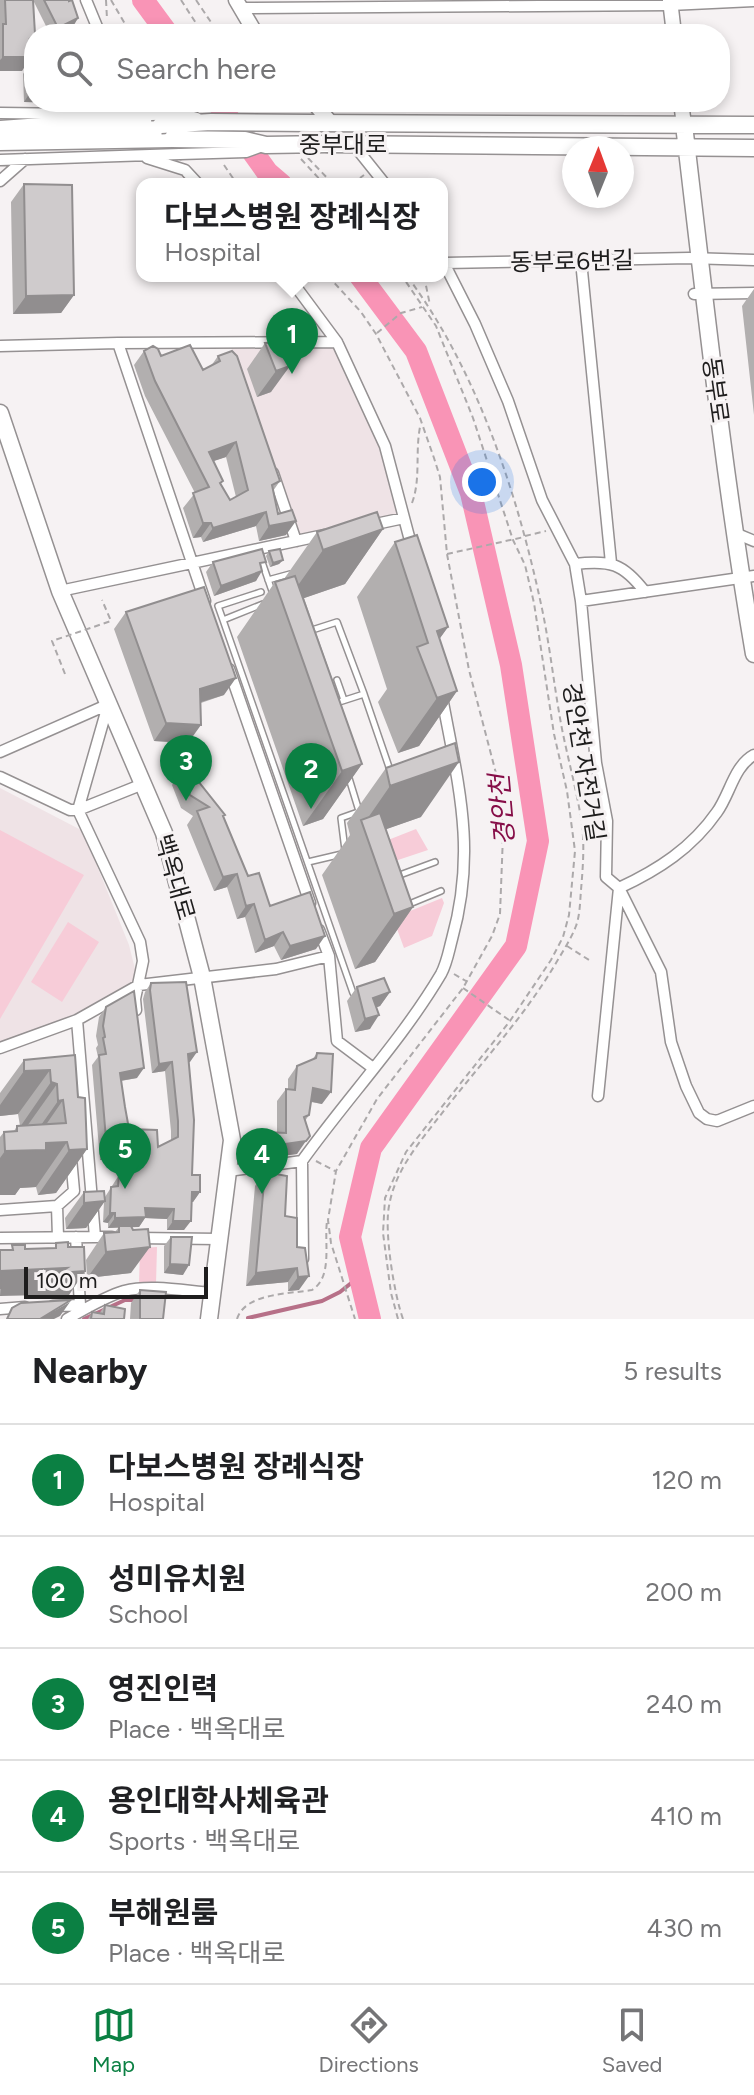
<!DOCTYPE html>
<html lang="en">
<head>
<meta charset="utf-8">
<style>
  body { margin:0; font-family:Figtree,"Noto Sans KR",sans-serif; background:#f2f2f2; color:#202124 }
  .compass { position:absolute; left:562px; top:136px; width:72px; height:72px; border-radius:50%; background:#fff; box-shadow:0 4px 12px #0003; rotate:1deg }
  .scale { position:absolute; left:24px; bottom:20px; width:184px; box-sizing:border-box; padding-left:8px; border:4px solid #1e1d1d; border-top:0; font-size:22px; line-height:28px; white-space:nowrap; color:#1e1d1d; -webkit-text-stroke:6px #f6f2f3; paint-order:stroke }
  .you { position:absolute; left:482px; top:482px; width:28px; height:28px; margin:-20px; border:6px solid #fff; border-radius:50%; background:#1a73e8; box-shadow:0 0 0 12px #1a73e833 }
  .badge { display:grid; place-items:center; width:52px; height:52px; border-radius:50%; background:#0b8043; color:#fff; font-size:26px; font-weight:700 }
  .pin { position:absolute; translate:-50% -66px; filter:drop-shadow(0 2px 4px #0008) }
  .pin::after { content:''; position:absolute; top:42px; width:28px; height:24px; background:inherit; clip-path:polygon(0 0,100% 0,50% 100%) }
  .popup { position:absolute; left:136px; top:178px; width:312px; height:104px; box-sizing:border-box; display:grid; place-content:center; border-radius:16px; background:#fff; filter:drop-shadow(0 2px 6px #0005); font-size:26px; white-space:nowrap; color:#757577 }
  .popup b { font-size:30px; color:#202124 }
  .popup::after { content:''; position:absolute; left:50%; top:100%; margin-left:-16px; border:16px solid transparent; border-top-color:#fff }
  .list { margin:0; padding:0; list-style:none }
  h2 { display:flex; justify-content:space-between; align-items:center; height:104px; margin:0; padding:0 32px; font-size:34px }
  h2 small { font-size:26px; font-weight:400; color:#757577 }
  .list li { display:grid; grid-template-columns:52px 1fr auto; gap:24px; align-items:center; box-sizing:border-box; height:112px; padding:0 32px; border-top:2px solid #e0e0e0 }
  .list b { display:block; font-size:30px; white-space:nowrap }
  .list p { margin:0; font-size:26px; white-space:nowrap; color:#757577 }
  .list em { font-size:26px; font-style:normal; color:#757577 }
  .icon { flex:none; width:44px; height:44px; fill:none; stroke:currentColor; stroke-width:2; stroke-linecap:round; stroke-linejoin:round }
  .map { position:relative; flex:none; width:754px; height:1319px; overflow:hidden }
  .search { position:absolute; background:#fff; box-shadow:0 4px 12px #0003; left:24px; right:24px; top:24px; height:88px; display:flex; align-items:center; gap:20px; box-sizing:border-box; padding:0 28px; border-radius:32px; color:#757577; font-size:30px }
  .sheet { height:664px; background:#fff }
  nav { display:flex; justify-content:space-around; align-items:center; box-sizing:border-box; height:112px; border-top:2px solid #e0e0e0; background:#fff; font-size:22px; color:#757577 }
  nav a { display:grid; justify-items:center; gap:4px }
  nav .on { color:#0b8043 }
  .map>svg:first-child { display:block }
  .built { fill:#efe3e6 }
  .green { fill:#f7ccd8 }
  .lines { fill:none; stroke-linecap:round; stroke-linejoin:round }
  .stream { stroke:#b77088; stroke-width:4 }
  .river { stroke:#f994b6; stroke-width:22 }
  .lane-casing { stroke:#959192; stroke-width:8 }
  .street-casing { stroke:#959192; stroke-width:13 }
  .secondary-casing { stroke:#959192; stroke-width:17 }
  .primary-casing { stroke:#959192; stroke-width:19 }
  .path { stroke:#aca9aa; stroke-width:2; stroke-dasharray:6 4; stroke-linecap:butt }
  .lane { stroke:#fff; stroke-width:5 }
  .street { stroke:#fff; stroke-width:10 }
  .secondary { stroke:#fff; stroke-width:14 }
  .primary { stroke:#fff; stroke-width:16 }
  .street-bridge-casing { stroke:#959192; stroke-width:13; stroke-linecap:butt }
  .primary-bridge-casing { stroke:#959192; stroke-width:19; stroke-linecap:butt }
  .path-bridge { stroke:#aca9aa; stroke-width:2; stroke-dasharray:6 4; stroke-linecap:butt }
  .street-bridge { stroke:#fff; stroke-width:10 }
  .primary-bridge { stroke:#fff; stroke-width:16 }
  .wall { fill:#b2afaf; fill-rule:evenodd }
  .shaded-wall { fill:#918e8f }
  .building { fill:#cfcbcc; stroke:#918e8f; stroke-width:2; fill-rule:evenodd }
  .labels { text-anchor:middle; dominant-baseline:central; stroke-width:6; stroke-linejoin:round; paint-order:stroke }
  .street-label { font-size:24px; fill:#1e1d1d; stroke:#f6f2f3 }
  .water-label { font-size:26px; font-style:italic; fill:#860e48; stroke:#f6f2f3 }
</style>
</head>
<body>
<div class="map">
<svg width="754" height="1319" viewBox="0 0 754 1319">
  <rect width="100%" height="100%" fill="#f6f2f3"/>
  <path class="built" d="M 229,342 L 337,342 L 385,446 L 404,518 L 296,541 Z
    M 0,788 L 83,831 L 129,945 L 139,985 L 77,1020 L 0,1048 Z"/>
  <path class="green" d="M 416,829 L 428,850 L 389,863 L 383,842 Z
    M 0,830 L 84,875 L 0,1019 Z
    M 442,898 L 444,903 L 432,936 L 404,948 L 393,918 Z
    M 68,922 L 99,942 L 62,1002 L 31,982 Z
    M 157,1247 L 156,1284 L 139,1284 L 140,1248 Z"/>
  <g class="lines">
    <path class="stream" d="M 248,1318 L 322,1301 L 340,1292 L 360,1276
      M 84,1319 L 125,1300 L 138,1300"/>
    <path class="river" d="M 143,0 L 168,34
      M 217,102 L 267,172 L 281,184
      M 360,276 L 416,351 L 471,493 L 511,665 L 538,841 L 516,946 L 371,1148 L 350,1237 L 370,1319"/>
    <defs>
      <path id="lane" d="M 262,562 L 272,591
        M 268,580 L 290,574
        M 263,604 L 223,620 L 353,993
        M 223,620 L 218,606 L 261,592
        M 309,631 L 337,622 L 364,694
        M 337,680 L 344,700
        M 336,703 L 364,694 L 390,770
        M 348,775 L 359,811
        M 345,850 L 341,818 L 358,812
        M 308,862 L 342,854
        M 397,876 L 435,862
        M 407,905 L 441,891"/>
      <path id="street" d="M 86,0 L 100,34
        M 242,8 L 670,5 L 754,1
        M 127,102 L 131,114
        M 0,113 L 151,115
        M 353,144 L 385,184
        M 147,158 L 185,170 L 198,184
        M 0,160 L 180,154
        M 0,181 L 25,159
        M 442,259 L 475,324 L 508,401 L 542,500 L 575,564 L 581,601 L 596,763 L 607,821 L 606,877 L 619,888 L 598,1096
        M 581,261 L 611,563
        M 445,263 L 689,258 L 754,260
        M 288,276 L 337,342 L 385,446 L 412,548
        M 694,294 L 754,293
        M 118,343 L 337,342
        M 0,346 L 118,343 L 205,601
        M 273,473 L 296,541
        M 371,525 L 404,518
        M 735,533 L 754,541
        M 575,564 C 610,560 623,563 645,592
        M 60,591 L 324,535
        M 581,601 L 754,576
        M 229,669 L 310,903
        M 108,705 L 78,810 L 140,942 L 143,961 L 135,999 L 136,1010
        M 0,752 L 109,704
        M 754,755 C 734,766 730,794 717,812 C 692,848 658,870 619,888 L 661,972 L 671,1042 L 686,1086 L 699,1113 L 707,1119 L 717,1121 L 754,1106
        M 0,777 L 70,810 L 78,810 L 143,784
        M 319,930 L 329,956 L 337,1041 L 373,1068
        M 0,1048 L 77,1020
        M 302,1161 L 303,1259
        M 228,1171 L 302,1161 C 347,1098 402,1040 441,974 C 447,963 449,950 452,939 C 477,850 458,784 442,697
        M 57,1206 L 58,1237
        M 0,1210 L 57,1206 L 74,1191 L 71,1158
        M 112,1237 L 95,1237 L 77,1020 L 139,985 L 276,969 L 329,956
        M 0,1238 L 95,1237
        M 136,1238 L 219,1239
        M 53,1306 L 80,1305 L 76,1237
        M 0,1309 L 25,1307
        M 67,1319 C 85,1309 104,1297 124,1291 C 151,1284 185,1291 212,1293"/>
      <path id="secondary" d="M 236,0 L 256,34
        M 670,0 L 674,34
        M 313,102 L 331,123
        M 681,102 L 684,125"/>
      <path id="primary" d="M 313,123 L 754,125
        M 684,125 C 705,302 724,478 754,654
        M 0,129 L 42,126 L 161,125
        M 0,142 L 172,139
        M 328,144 L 754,148
        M 0,413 L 60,591 L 164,833 L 202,977 L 232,1140 L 209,1319"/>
    </defs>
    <use href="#lane" class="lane-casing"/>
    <use href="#street" class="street-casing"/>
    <use href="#secondary" class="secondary-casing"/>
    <use href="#primary" class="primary-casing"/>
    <path class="path" d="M 106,0 L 107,19
      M 111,0 L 131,34
      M 181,0 L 203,34
      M 196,0 L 219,34
      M 308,158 L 333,184
      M 301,159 L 324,184
      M 224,165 L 237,184
      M 352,184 L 364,175
      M 328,276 L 361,312 L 376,334 L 420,418 L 434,458 L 440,477 L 447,554 L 469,670 L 498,781 L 503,835 L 500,914 L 492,936 L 463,988 L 377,1099 L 336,1171 L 328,1220 L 331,1243 L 355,1319
      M 424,276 L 430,305
      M 377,333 L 401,313 L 422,307
      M 412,503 C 421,479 415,453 420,427
      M 525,536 L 546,531
      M 567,946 L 589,960
      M 454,974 L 466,981
      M 463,988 L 509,1020
      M 316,1161 L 335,1171
      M 237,1319 C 245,1293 289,1294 312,1290 C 333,1277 324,1243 327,1221
      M 398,1319 L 391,1293 L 383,1233 L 385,1198 L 406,1152 L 510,1021 L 551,960 L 563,937 L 569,915 L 575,851 L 567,791 L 554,734 L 534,603 L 525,565 L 513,540 L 473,418 L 436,326 L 402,276
      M 403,1319 C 394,1294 384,1231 389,1206 C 395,1171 418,1144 439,1117 C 478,1066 523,1019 556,963 C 563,951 571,939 576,926 C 580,915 580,902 581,890 C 583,866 585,842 581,818 C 576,788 568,759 562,729 C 554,687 550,645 541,604 C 517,492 476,368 407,276"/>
    <use href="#lane" class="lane"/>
    <use href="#street" class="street"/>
    <use href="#secondary" class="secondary"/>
    <use href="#primary" class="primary"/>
    <defs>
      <path id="street-bridge" d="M 151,115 L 183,114 L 197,118
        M 180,154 L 246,152 L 265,145"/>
      <path id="primary-bridge" d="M 161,125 L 211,122 L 313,123
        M 172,139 L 245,140 L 266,145 L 328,144"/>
    </defs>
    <use href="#street-bridge" class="street-bridge-casing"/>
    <use href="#primary-bridge" class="primary-bridge-casing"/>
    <path class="path-bridge" d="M 447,554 L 524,537
      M 65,674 L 52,641 L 111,621 L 102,600"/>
    <use href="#street-bridge" class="street-bridge"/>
    <use href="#primary-bridge" class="primary-bridge"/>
  </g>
  <path class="wall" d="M 0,0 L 33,0 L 32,42 L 22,71 L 0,71 Z
    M 33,0 L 69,0 L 78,18 L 72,28 L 59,34 L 50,34 Z
    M 32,60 L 112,104 L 24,102 L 23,74 Z
    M 24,184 L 74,295 L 61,313 L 13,314 L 11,202 Z
    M 754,289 L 754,415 L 742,306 Z
    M 286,342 L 271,392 L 257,397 L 247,369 L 265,343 Z
    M 144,351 L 203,370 L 211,366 L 218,356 L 280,481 L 273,491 L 278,514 L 286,535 L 259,541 L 256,526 L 203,542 L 201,537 L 193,538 L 183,508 L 195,493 L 145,396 L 134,365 ZM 226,457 L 236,497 L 230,500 L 221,485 L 213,461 Z
    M 383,529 L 345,584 L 304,598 L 362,764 L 323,819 L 303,826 L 237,637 L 275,582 L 284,579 L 317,532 Z
    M 395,542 L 448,627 L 439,639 L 457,691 L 419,746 L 398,753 L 378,702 L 387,689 L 357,597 Z
    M 269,551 L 283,560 L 279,564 L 270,567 L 266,556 Z
    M 213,562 L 261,568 L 256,581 L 214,596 L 206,572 Z
    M 126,612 L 224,695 L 201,703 L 188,743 L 154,741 L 114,629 Z
    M 386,768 L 421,817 L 386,829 L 413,907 L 375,962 L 355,969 L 322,875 L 350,835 L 347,823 Z
    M 182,771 L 224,818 L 248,876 L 270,906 L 316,949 L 281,960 L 274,946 L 255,953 L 245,917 L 237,919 L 227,887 L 214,891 L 187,825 L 193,816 L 181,808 L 172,785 Z
    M 151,983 L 190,1062 L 188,1062 L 192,1175 L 200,1192 L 193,1202 L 191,1202 L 184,1230 L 167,1230 L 167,1219 L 145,1218 L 139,1227 L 132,1227 L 131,1273 L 87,1278 L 86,1260 L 104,1233 L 115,1232 L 119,1227 L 108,1228 L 108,1223 L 103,1222 L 104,1202 L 86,1228 L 66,1229 L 65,1218 L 84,1192 L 105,1197 L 119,1175 L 136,1160 L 117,1163 L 116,1160 L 108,1159 L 100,1160 L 92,1065 L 98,1057 L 96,1048 L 98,1045 L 96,1036 L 99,1017 L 106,1007 L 137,1078 L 121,1081 L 129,1129 L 158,1147 L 171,1140 L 171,1131 L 165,1071 L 152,1073 L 143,999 L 145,992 Z
    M 357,987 L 390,992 L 380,1006 L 377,1007 L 370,1029 L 355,1032 L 347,1001 Z
    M 317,1053 L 322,1104 L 311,1102 L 309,1115 L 305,1121 L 297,1154 L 255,1159 L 256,1145 L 265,1132 L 277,1133 L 277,1101 L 286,1089 L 288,1089 L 288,1079 L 297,1066 L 312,1060 Z
    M 75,1055 L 78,1097 L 87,1149 L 56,1193 L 38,1195 L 36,1187 L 20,1188 L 15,1195 L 0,1195 L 0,1137 L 4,1132 L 14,1131 L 17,1126 L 20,1126 L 18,1114 L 0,1116 L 0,1093 L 24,1060 Z
    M 265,1172 L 285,1216 L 297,1218 L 299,1290 L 288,1291 L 288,1282 L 246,1286 L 255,1186 Z
    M 171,1237 L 183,1275 L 164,1273 L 164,1246 Z
    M 140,1290 L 163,1319 L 130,1319 L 131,1303 Z
    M 105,1305 L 124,1319 L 88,1319 L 92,1312 L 99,1314 Z"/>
  <path class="shaded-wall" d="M 78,18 L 72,28 L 59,34 L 54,34 L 58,28 Z
    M 3,57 L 31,57 L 22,71 L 0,71 L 0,60 Z
    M 33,88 L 34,102 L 113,102 L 112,104 L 24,102 Z
    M 74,295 L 61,313 L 13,314 L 26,296 Z
    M 290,366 L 271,392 L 257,397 L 276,371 Z
    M 236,442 L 226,457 L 199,466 L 209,452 Z
    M 266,512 L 256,526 L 203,542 L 213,528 Z
    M 296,521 L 286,535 L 259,541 L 269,526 Z
    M 203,523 L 211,523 L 201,537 L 193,538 Z
    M 383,529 L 345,584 L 284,605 L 323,550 Z
    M 283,560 L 279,564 L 270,567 L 273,563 Z
    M 262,571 L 256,581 L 214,596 L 221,586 Z
    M 448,627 L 423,662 L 437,631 Z
    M 236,678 L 224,695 L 188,706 L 200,689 Z
    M 457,691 L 419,746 L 398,753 L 437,698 Z
    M 166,723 L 201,725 L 188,743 L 154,741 Z
    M 459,762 L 421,817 L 367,836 L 363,825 L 390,786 Z
    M 362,764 L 323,819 L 303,826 L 342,771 Z
    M 237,874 L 227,887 L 214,891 L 223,877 Z
    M 254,904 L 245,917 L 237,919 L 246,906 Z
    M 413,907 L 375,962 L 355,969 L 394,914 Z
    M 283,932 L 274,946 L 255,953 L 265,940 Z
    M 325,936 L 316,949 L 281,960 L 290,946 Z
    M 390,992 L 380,1006 L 364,1012 L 373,998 Z
    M 379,1015 L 370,1029 L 355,1032 L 365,1019 Z
    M 197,1052 L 190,1062 L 181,1063 L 188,1054 Z
    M 172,1062 L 165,1071 L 152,1073 L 159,1064 Z
    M 144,1068 L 137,1078 L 113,1082 L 120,1073 Z
    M 50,1070 L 18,1114 L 0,1116 L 0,1105 L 24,1071 Z
    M 51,1082 L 57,1084 L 25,1129 L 20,1127 Z
    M 313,1088 L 331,1092 L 322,1104 L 304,1100 Z
    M 63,1100 L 32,1145 L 27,1145 L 58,1101 Z
    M 306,1141 L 297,1154 L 255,1159 L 264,1147 Z
    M 67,1142 L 36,1187 L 20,1188 L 15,1195 L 0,1195 L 0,1158 L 5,1151 L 46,1143 Z
    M 87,1149 L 56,1193 L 38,1195 L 69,1150 Z
    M 115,1149 L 123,1150 L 116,1160 L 108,1159 L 100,1160 L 107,1151 Z
    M 147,1150 L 140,1159 L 117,1163 L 124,1153 Z
    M 192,1192 L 200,1192 L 193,1202 L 185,1202 Z
    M 105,1201 L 86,1228 L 66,1229 L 84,1203 Z
    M 145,1208 L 174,1209 L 167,1219 L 145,1218 L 139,1227 L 108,1228 L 115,1218 Z
    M 110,1213 L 115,1213 L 108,1223 L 103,1222 Z
    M 173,1221 L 191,1221 L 184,1230 L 167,1230 Z
    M 150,1247 L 131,1273 L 87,1278 L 106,1252 Z
    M 170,1264 L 189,1265 L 183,1275 L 164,1273 Z
    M 67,1268 L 85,1271 L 67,1298 L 41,1299 L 44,1295 L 0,1296 L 1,1271 Z
    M 297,1268 L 288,1282 L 246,1286 L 256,1273 Z
    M 309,1276 L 299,1290 L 288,1291 L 298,1277 Z
    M 70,1302 L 60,1316 L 54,1319 L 40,1319 Z"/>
  <path class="building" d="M 5,0 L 33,0 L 35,34 L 34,34 L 34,37 L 29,39 L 32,39 L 31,57 L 3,57 L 3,24 L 6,24 Z
    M 44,0 L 69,0 L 69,1 L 72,0 L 78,18 L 58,28 Z
    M 32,60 L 34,60 L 34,88 L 33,88 Z
    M 24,184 L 72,185 L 74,295 L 26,296 Z
    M 286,342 L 290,366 L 276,371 L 265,343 Z
    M 190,345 L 203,370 L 220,361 L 218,356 L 232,351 L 237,356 L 280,481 L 272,485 L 278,514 L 292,510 L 296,521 L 269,526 L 266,512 L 213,528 L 211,523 L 203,523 L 193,493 L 209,487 L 155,381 L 144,351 L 153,346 L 158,349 L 161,356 ZM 236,442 L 248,490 L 230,500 L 220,483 L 223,481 L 209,452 Z
    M 377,512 L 383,529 L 323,550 L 317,532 Z
    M 417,535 L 448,627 L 437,631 L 457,691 L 437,698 L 417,647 L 428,643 L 395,542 Z
    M 262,549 L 266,562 L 260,563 L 262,571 L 221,586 L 213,562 Z
    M 280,549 L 283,560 L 273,563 L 269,551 Z
    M 295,576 L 362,764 L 342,771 L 275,582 Z
    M 204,587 L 236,678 L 200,689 L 201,725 L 166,723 L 126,612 Z
    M 455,743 L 459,762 L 390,786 L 386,768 Z
    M 182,771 L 198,781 L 225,815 L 223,816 L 248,876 L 259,873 L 270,906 L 310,892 L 325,936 L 290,946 L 283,932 L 265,940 L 254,904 L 246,906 L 237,874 L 223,877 L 197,811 L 209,807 L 190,795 Z
    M 380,813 L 413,907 L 394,914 L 361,820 Z
    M 384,978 L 390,992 L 373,998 L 379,1015 L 365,1019 L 357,987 Z
    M 186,982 L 197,1052 L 188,1054 L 194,1120 L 192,1175 L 200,1175 L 200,1192 L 192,1192 L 191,1221 L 173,1221 L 174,1209 L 145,1208 L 146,1217 L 115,1218 L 115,1213 L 110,1213 L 111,1187 L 118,1186 L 119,1175 L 147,1150 L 124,1153 L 123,1150 L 115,1149 L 107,1151 L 99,1055 L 106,1054 L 103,1038 L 105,1037 L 103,1026 L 106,1007 L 134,991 L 144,1068 L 120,1073 L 125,1107 L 129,1129 L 157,1130 L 158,1147 L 178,1137 L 178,1121 L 172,1062 L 159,1064 L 150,990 L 151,983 Z
    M 317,1053 L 333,1054 L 331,1092 L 313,1088 L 309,1115 L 304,1117 L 310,1136 L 306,1141 L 264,1147 L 265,1132 L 286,1133 L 286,1089 L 295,1090 L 297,1066 L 316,1058 Z
    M 75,1055 L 78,1097 L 85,1098 L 87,1149 L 69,1150 L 67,1142 L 46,1143 L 46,1150 L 5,1151 L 4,1132 L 17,1131 L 17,1126 L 66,1123 L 63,1100 L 58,1101 L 57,1084 L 51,1082 L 50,1070 L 24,1071 L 24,1060 Z
    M 265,1172 L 287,1176 L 285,1216 L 297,1218 L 297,1247 L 305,1248 L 309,1276 L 298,1277 L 297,1268 L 256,1273 Z
    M 104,1191 L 105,1201 L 84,1203 L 84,1192 Z
    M 119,1226 L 131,1226 L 133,1230 L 148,1229 L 150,1247 L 106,1252 L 104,1233 L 119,1232 Z
    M 171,1237 L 192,1237 L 189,1265 L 170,1264 Z
    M 68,1242 L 68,1247 L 84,1247 L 85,1271 L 59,1273 L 67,1268 L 1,1271 L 0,1289 L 0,1250 L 13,1250 L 12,1245 L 25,1245 L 25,1249 L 56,1248 L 56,1243 Z
    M 140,1290 L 166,1292 L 163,1319 L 140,1319 Z
    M 71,1300 L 40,1319 L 7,1319 L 12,1308 L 21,1303 Z
    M 105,1305 L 125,1309 L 124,1319 L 91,1319 L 92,1312 L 104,1314 Z"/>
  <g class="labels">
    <g class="street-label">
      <text x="343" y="144">중부대로</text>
      <text transform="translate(572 261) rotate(-1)">동부로6번길</text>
      <text transform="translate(716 390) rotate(82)">동부로</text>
      <text transform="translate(584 762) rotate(81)">경안천 자전거길</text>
      <text transform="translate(175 877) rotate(74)">백옥대로</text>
    </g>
    <g class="water-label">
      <text transform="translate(502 810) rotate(-95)">경안천</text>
    </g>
  </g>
</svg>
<svg class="compass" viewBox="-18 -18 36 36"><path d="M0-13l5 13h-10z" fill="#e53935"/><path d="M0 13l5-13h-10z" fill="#757577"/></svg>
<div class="scale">100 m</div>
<div class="you"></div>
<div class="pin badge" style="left:292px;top:374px">1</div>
<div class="popup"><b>다보스병원 장례식장</b>Hospital</div>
<div class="pin badge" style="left:311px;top:809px">2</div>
<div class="pin badge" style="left:186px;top:801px">3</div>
<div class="pin badge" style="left:262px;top:1194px">4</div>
<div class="pin badge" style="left:125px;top:1189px">5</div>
<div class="search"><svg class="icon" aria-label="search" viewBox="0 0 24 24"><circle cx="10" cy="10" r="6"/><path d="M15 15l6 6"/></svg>Search here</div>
</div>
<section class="sheet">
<h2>Nearby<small>5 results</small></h2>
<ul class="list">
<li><span class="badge">1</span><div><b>다보스병원 장례식장</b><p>Hospital</p></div><em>120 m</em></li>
<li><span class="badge">2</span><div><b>성미유치원</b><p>School</p></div><em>200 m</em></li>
<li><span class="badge">3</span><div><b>영진인력</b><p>Place · 백옥대로</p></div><em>240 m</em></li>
<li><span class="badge">4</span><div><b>용인대학사체육관</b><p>Sports · 백옥대로</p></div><em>410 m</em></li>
<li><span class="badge">5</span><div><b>부해원룸</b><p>Place · 백옥대로</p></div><em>430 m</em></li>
</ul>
</section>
<nav>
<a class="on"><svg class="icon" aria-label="map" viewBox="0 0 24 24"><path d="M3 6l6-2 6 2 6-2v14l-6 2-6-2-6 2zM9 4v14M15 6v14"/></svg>Map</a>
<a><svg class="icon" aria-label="directions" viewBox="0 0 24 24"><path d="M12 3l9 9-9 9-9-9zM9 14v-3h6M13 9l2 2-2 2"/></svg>Directions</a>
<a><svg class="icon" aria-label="saved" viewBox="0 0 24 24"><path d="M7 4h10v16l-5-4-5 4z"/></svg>Saved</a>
</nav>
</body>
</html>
